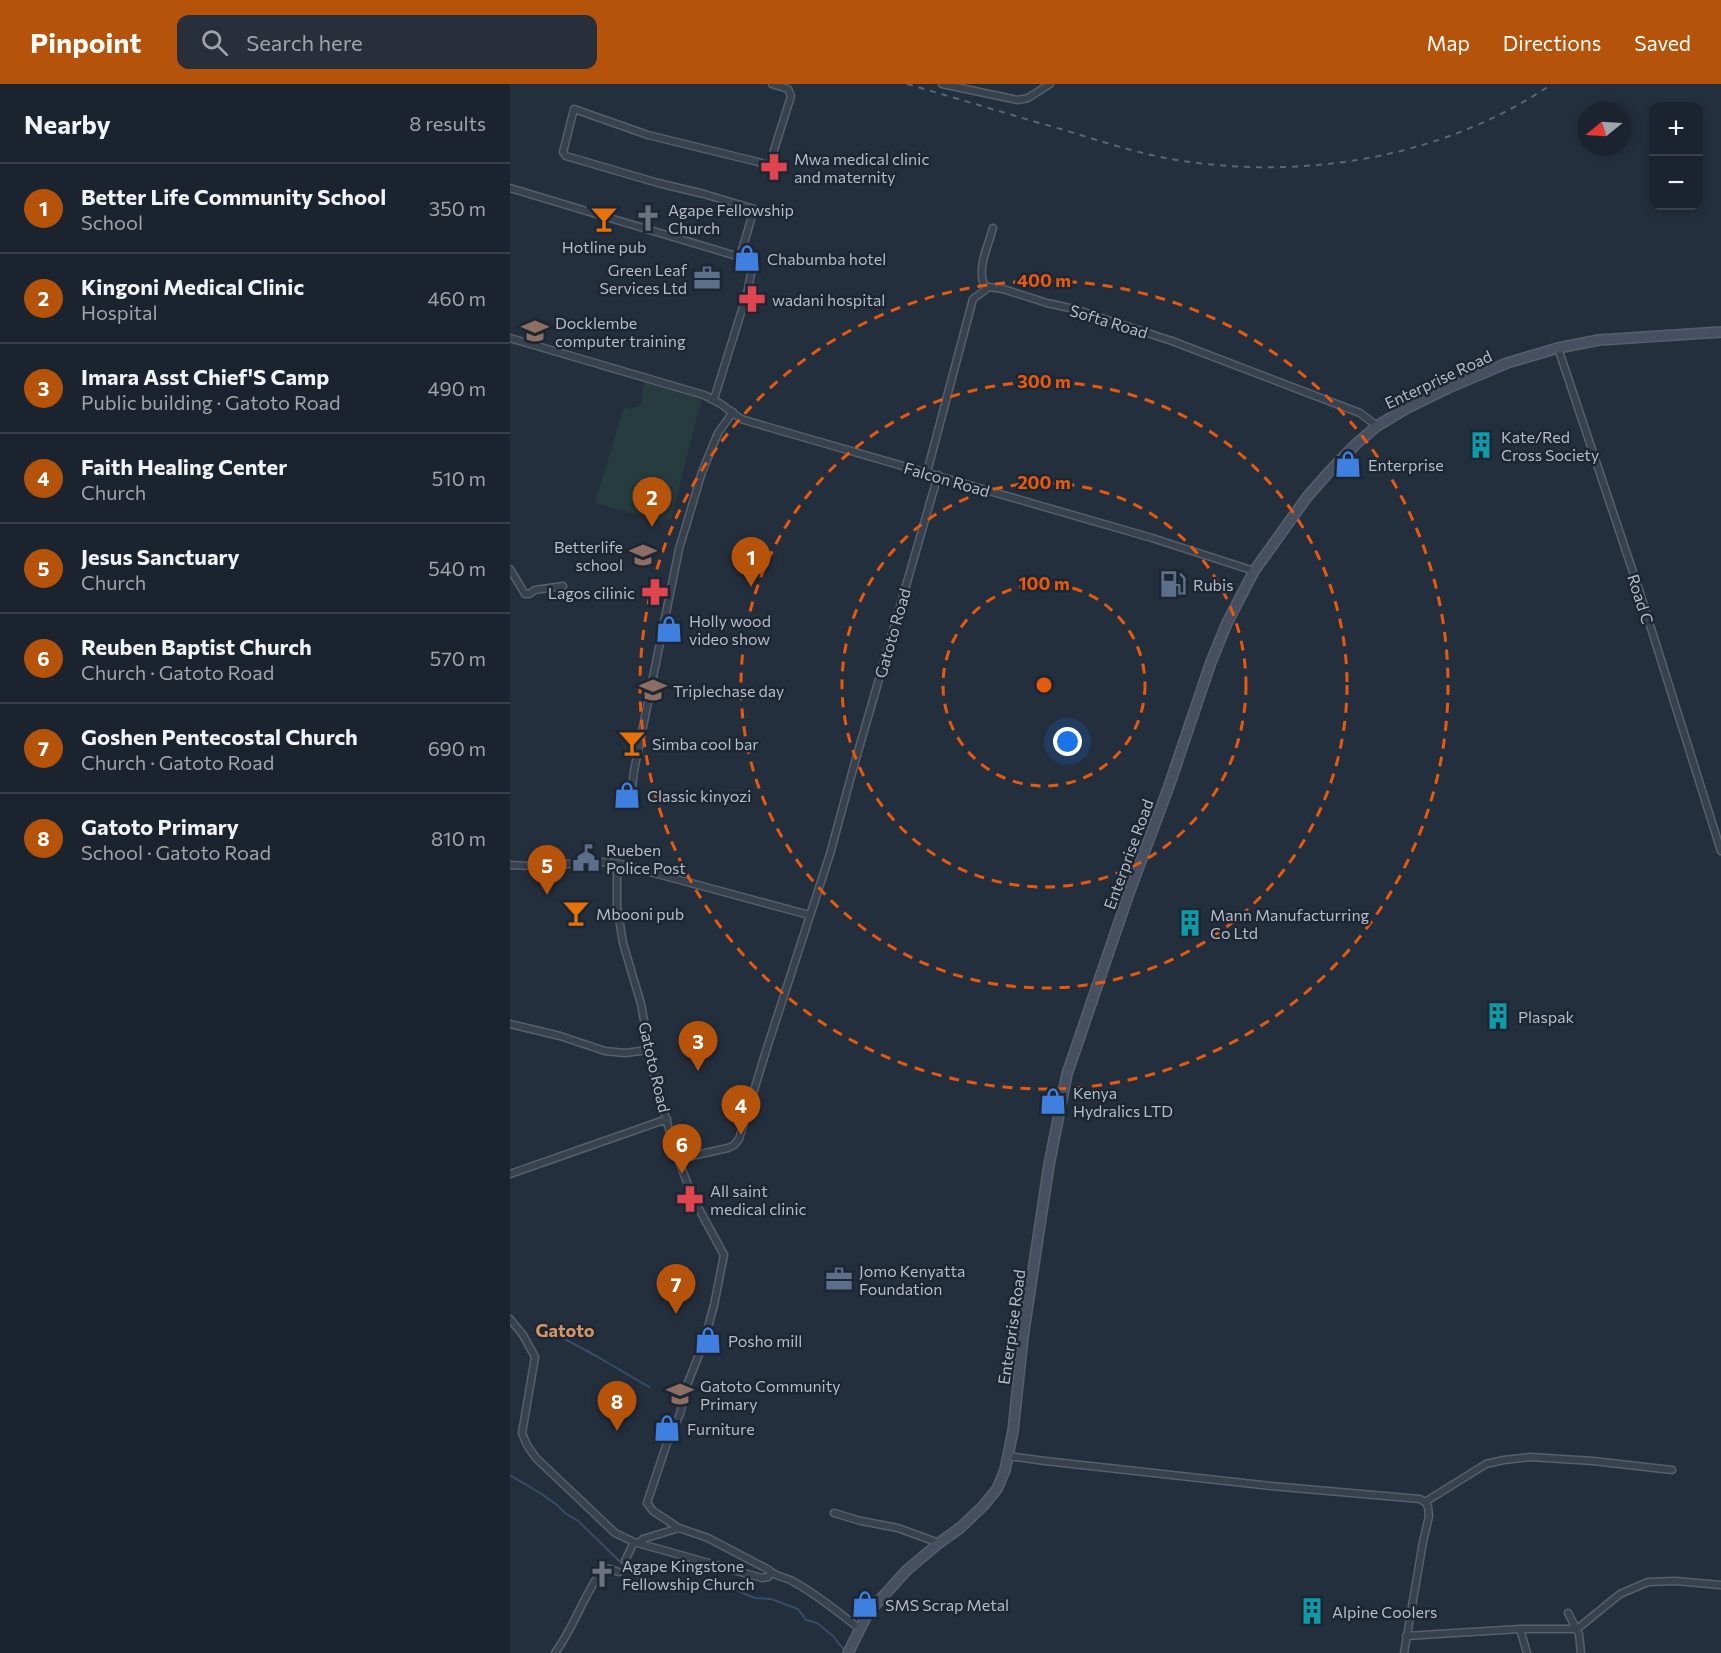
<!DOCTYPE html>
<html lang="en">
<head>
<meta charset="utf-8">
<style>
  body { margin:0; font-family:Commissioner,sans-serif; background:#282f3a; color:#f1f3f6 }
  .controls { position:absolute; right:18px; top:18px; display:grid; overflow:hidden; border-radius:12px; box-shadow:0 3px 9px #0003 }
  .controls button { width:54px; height:54px; display:grid; place-items:center; padding:0; border:0; border-bottom:2px solid #39404a; background:#1b232e; color:#f1f3f6; font:30px sans-serif }
  .compass { position:absolute; left:1067px; top:18px; width:54px; height:54px; border-radius:50%; background:#1b232e; box-shadow:0 3px 9px #0003; rotate:252deg }
  .you { position:absolute; left:558px; top:658px; width:21px; height:21px; margin:-15px; border:4px solid #fff; border-radius:50%; background:#1a73e8; box-shadow:0 0 0 9px #1a73e833 }
  .badge { display:grid; place-items:center; width:39px; height:39px; border-radius:50%; background:#b45309; color:#fff; font-size:20px; font-weight:700 }
  .pin { position:absolute; translate:-50% -50px; filter:drop-shadow(0 2px 3px #0008) }
  .pin::after { content:''; position:absolute; top:32px; width:21px; height:18px; background:inherit; clip-path:polygon(0 0,100% 0,50% 100%) }
  .list { margin:0; padding:0; list-style:none }
  h2 { display:flex; justify-content:space-between; align-items:center; height:78px; margin:0; padding:0 24px; font-size:26px }
  h2 small { font-size:20px; font-weight:400; color:#a0a4aa }
  .list li { display:grid; grid-template-columns:39px 1fr auto; gap:18px; align-items:center; box-sizing:border-box; height:90px; padding:0 24px; border-top:2px solid #39404a }
  .list b { display:block; font-size:22px; white-space:nowrap }
  .list p { margin:0; font-size:20px; white-space:nowrap; color:#a0a4aa }
  .list em { font-size:20px; font-style:normal; color:#a0a4aa }
  .icon { flex:none; width:33px; height:33px; fill:none; stroke:currentColor; stroke-width:2; stroke-linecap:round; stroke-linejoin:round }
  .map { position:relative; flex:none; width:1211px; height:1569px; overflow:hidden }
  header { display:flex; align-items:center; gap:36px; box-sizing:border-box; height:84px; padding:0 30px; background:#b45309; color:#fff }
  header strong { font-size:28px }
  nav { display:flex; gap:33px; margin-inline-start:auto; font-size:21px }
  .search { width:420px; height:54px; background:#282f3a; display:flex; align-items:center; gap:15px; box-sizing:border-box; padding:0 21px; border-radius:12px; color:#a0a4aa; font-size:22px }
  main { display:flex }
  aside { flex:1; background:#1b232e }
  .map>svg:first-child { display:block }
  .green { fill:#263c3f }
  .lines { fill:none; stroke-linecap:round; stroke-linejoin:round }
  .stream { stroke:#394c67; stroke-width:2 }
  .minor-casing { stroke:#565f6c; stroke-width:9 }
  .secondary-casing { stroke:#565f6c; stroke-width:12 }
  .minor { stroke:#38414e; stroke-width:6 }
  .secondary { stroke:#465061; stroke-width:9 }
  .rail { stroke:#5a6575; stroke-width:2; stroke-dasharray:6 6; stroke-linecap:butt }
  .ring { fill:none; stroke:#e8590c; stroke-width:3; stroke-dasharray:10 8 }
  .labels { text-anchor:middle; dominant-baseline:central; stroke-width:5; stroke-linejoin:round; paint-order:stroke }
  .poi-label { font-size:16px; fill:#b4bcc9; stroke:#1d2633; text-anchor:start }
  .street-label { font-size:16px; fill:#b4bcc9; stroke:#1d2633 }
  .neighbourhood-label { font-size:18px; font-weight:bold; fill:#d59563; stroke:#1d2633 }
  .centre { fill:#e8590c; stroke:#1d2633; stroke-width:3 }
  .ring-label { font-size:18px; text-anchor:middle; font-weight:bold; fill:#e8590c; stroke:#1d2633; stroke-width:5; stroke-linejoin:round; paint-order:stroke }
</style>
</head>
<body>
<header>
<strong>Pinpoint</strong>
<div class="search"><svg class="icon" aria-label="search" viewBox="0 0 24 24"><circle cx="10" cy="10" r="6"/><path d="M15 15l6 6"/></svg>Search here</div>
<nav><a>Map</a><a>Directions</a><a>Saved</a></nav>
</header>
<main>
<aside>
<h2>Nearby<small>8 results</small></h2>
<ul class="list">
<li><span class="badge">1</span><div><b>Better Life Community School</b><p>School</p></div><em>350 m</em></li>
<li><span class="badge">2</span><div><b>Kingoni Medical Clinic</b><p>Hospital</p></div><em>460 m</em></li>
<li><span class="badge">3</span><div><b>Imara Asst Chief'S Camp</b><p>Public building · Gatoto Road</p></div><em>490 m</em></li>
<li><span class="badge">4</span><div><b>Faith Healing Center</b><p>Church</p></div><em>510 m</em></li>
<li><span class="badge">5</span><div><b>Jesus Sanctuary</b><p>Church</p></div><em>540 m</em></li>
<li><span class="badge">6</span><div><b>Reuben Baptist Church</b><p>Church · Gatoto Road</p></div><em>570 m</em></li>
<li><span class="badge">7</span><div><b>Goshen Pentecostal Church</b><p>Church · Gatoto Road</p></div><em>690 m</em></li>
<li><span class="badge">8</span><div><b>Gatoto Primary</b><p>School · Gatoto Road</p></div><em>810 m</em></li>
</ul>
</aside>
<div class="map">
<svg width="1211" height="1569" viewBox="0 0 1211 1569">
  <rect width="100%" height="100%" fill="#242f3e"/>
  <path class="green" d="M 134,297 L 193,310 L 161,436 L 152,435 L 150,437 L 85,419 L 114,323 L 120,325 L 131,321 Z"/>
  <g class="lines">
    <path class="stream" d="M 53,1254 L 88,1273 L 139,1303
      M 0,1391 L 30,1409 L 47,1421 L 55,1429 L 68,1437 L 126,1493 L 164,1504 L 197,1500 L 218,1501 L 230,1508 L 245,1514 L 261,1515 L 288,1525 L 296,1536 L 307,1539 L 323,1552 L 335,1567"/>
    <defs>
      <path id="minor" d="M 432,0 L 508,16 L 518,14 L 540,0
        M 0,104 L 230,173 L 239,181 L 241,190 L 237,210 L 204,315
        M 230,173 L 244,125 L 194,110 L 148,99 L 56,72 L 53,68 L 64,25 L 138,51 L 248,78 L 259,82 L 281,12 L 278,5 L 262,0
        M 479,203 L 474,201 C 467,184 478,162 483,144
        M 0,254 L 194,311 L 211,320 L 231,335 L 258,343 L 642,454 L 744,487
        M 1048,264 L 1130,509 L 1211,767
        M 417,388 L 463,215 L 479,203 L 493,205 L 537,219 L 564,225 L 662,257 L 850,329 L 867,342
        M 0,485 L 15,510 L 19,510 L 25,506 L 53,502
        M 121,711 L 124,687 L 169,465 L 192,388 L 208,349 L 223,328
        M 107,779 L 107,822 L 113,859 L 131,920 L 146,1001 L 168,1075 L 183,1114 L 214,1171 L 204,1221 L 194,1258 L 177,1301 L 170,1330 L 159,1353 L 137,1419 L 143,1427 L 169,1444 L 198,1454 L 259,1486 C 265,1493 276,1493 284,1498 C 308,1511 329,1529 350,1545
        M 0,781 L 22,782 L 92,778 L 107,779 L 299,831
        M 0,940 L 50,952 L 95,967 L 115,969 L 139,966
        M 168,1075 L 218,1064 L 224,1061 L 229,1055 L 256,967 L 320,770 L 345,678 L 428,391
        M 0,1090 L 157,1035
        M 0,1235 L 13,1251 L 25,1273 L 12,1349 L 17,1361 L 26,1374 L 105,1449 L 124,1458 L 252,1494 L 258,1493 L 261,1489
        M 498,1372 L 535,1377 L 761,1402 L 910,1415 L 915,1418 L 918,1423 L 919,1432 L 913,1458 L 894,1569
        M 915,1418 L 976,1380 L 994,1376 L 1020,1373 L 1083,1377 L 1162,1386
        M 324,1429 L 351,1437 L 388,1444 L 429,1459
        M 129,1459 L 133,1455 L 169,1444
        M 115,1477 L 124,1458
        M 1058,1529 L 1069,1550 L 1071,1569
        M 1010,1545 L 1067,1545 L 1110,1510 L 1138,1498 L 1165,1497 L 1211,1501
        M 896,1552 L 1010,1545 L 1017,1569
        M 45,1569 C 64,1543 73,1513 92,1486 L 96,1484 L 109,1488"/>
      <path id="secondary" d="M 338,1569 L 358,1529 L 397,1486 L 429,1459 L 450,1444 L 473,1422 L 487,1405 L 495,1386 L 503,1347 L 513,1253 L 539,1081 L 557,990 L 619,809 L 659,702 L 701,578 L 717,539 L 744,487 L 797,413 L 819,388 L 846,360 L 867,342 L 897,324 L 938,304 L 997,279 L 1048,264 L 1089,256 L 1211,248"/>
    </defs>
    <use href="#minor" class="minor-casing"/>
    <use href="#secondary" class="secondary-casing"/>
    <use href="#minor" class="minor"/>
    <use href="#secondary" class="secondary"/>
    <path class="rail" d="M 397,0 C 449,15 501,31 554,46 C 587,56 620,67 655,74 C 786,98 930,76 1042,0"/>
  </g>
  <g class="ring">
    <circle cx="534" cy="601" r="101"/>
    <circle cx="534" cy="601" r="202"/>
    <circle cx="534" cy="601" r="303"/>
    <circle cx="534" cy="601" r="404"/>
  </g>
  <defs>
    <symbol id="pharmacy-bare" viewBox="-9 -9 18 18"><path d="M-2-6h4v4h4v4h-4v4h-4v-4h-4v-4h4Z" fill="#e0444e" stroke="#1d2633" stroke-width="2.5" paint-order="stroke"/></symbol>
    <symbol id="church-bare" viewBox="-9 -9 18 18"><path d="M-1.2-6h2.4v3.5h3.3v2.4h-3.3V6h-2.4V-.1h-3.3v-2.4h3.3Z" fill="#6b7280" stroke="#1d2633" stroke-width="2.5" paint-order="stroke"/></symbol>
    <symbol id="bar-bare" viewBox="-9 -9 18 18"><path d="M-6-5H6L.8 .8V4.5H3.5V6h-7V4.5H-.8V.8Z" fill="#e8710a" stroke="#1d2633" stroke-width="2.5" paint-order="stroke"/></symbol>
    <symbol id="shop-bare" viewBox="-9 -9 18 18"><path d="M-5-2.5h2.3a2.7 3.5 0 0 1 5.4 0H5L5.5 6h-11ZM-1.5-2.5h3a1.5 2.3 0 0 0-3 0Z" fill="#3f7fe0" stroke="#1d2633" stroke-width="2.5" paint-order="stroke"/></symbol>
    <symbol id="office-bare" viewBox="-9 -9 18 18"><path d="M-6-3h4V-5.5h4V-3h4V5H-6ZM-1-4.5V-3h2v-1.5ZM-6 0V1H6V0Z" fill="#5c6f8a" stroke="#1d2633" stroke-width="2.5" paint-order="stroke"/></symbol>
    <symbol id="university-bare" viewBox="-9 -9 18 18"><path d="M0-5L7-2L0 1L-7-2ZM-4 1L0 2.5L4 1V4Q0 6-4 4Z" fill="#8d6e63" stroke="#1d2633" stroke-width="2.5" paint-order="stroke"/></symbol>
    <symbol id="building-bare" viewBox="-9 -9 18 18"><path d="M-4-6H4V6H1V3H-1V6H-4ZM-2.5-4.3h1.7v1.8h-1.7ZM.8-4.3h1.7v1.8H.8ZM-2.5-1h1.7V.8h-1.7ZM.8-1h1.7V.8H.8Z" fill="#0f9aa8" stroke="#1d2633" stroke-width="2.5" paint-order="stroke"/></symbol>
    <symbol id="school-bare" viewBox="-9 -9 18 18"><path d="M0-5L7-2L0 1L-7-2ZM-4 1L0 2.5L4 1V4Q0 6-4 4Z" fill="#8d6e63" stroke="#1d2633" stroke-width="2.5" paint-order="stroke"/></symbol>
    <symbol id="fuel-bare" viewBox="-9 -9 18 18"><path d="M-5.5-6h7V0h2V4h1.3V-2.5L3-4.5l.8-.8L6-3V5H2.5V1h-1V6h-7ZM-4.2-4.7v3.2H.2V-4.7Z" fill="#5c6f8a" stroke="#1d2633" stroke-width="2.5" paint-order="stroke"/></symbol>
    <symbol id="civic-bare" viewBox="-9 -9 18 18"><path d="M-.6-6.5H3V-4.5H.6V-3L4-1V1h2V6H-6V1h2V-1L-.6-3ZM-1.2 2.5V6h2.4V2.5Z" fill="#5c6f8a" stroke="#1d2633" stroke-width="2.5" paint-order="stroke"/></symbol>
  </defs>
  <g fill-rule="evenodd">
    <use href="#pharmacy-bare" x="245" y="64" width="38" height="38"/>
    <use href="#church-bare" x="119" y="115" width="38" height="38"/>
    <use href="#bar-bare" x="75" y="116" width="38" height="38"/>
    <use href="#shop-bare" x="218" y="155" width="38" height="38"/>
    <use href="#office-bare" x="178" y="175" width="38" height="38"/>
    <use href="#pharmacy-bare" x="223" y="196" width="38" height="38"/>
    <use href="#university-bare" x="6" y="228" width="38" height="38"/>
    <use href="#building-bare" x="952" y="342" width="38" height="38"/>
    <use href="#shop-bare" x="819" y="361" width="38" height="38"/>
    <use href="#school-bare" x="114" y="452" width="38" height="38"/>
    <use href="#fuel-bare" x="644" y="481" width="38" height="38"/>
    <use href="#pharmacy-bare" x="126" y="489" width="38" height="38"/>
    <use href="#shop-bare" x="140" y="526" width="38" height="38"/>
    <use href="#school-bare" x="124" y="587" width="38" height="38"/>
    <use href="#bar-bare" x="103" y="640" width="38" height="38"/>
    <use href="#shop-bare" x="98" y="692" width="38" height="38"/>
    <use href="#civic-bare" x="57" y="755" width="38" height="38"/>
    <use href="#bar-bare" x="47" y="810" width="38" height="38"/>
    <use href="#building-bare" x="661" y="820" width="38" height="38"/>
    <use href="#building-bare" x="969" y="913" width="38" height="38"/>
    <use href="#shop-bare" x="524" y="998" width="38" height="38"/>
    <use href="#pharmacy-bare" x="161" y="1096" width="38" height="38"/>
    <use href="#office-bare" x="310" y="1176" width="38" height="38"/>
    <use href="#shop-bare" x="179" y="1237" width="38" height="38"/>
    <use href="#school-bare" x="151" y="1291" width="38" height="38"/>
    <use href="#shop-bare" x="138" y="1325" width="38" height="38"/>
    <use href="#church-bare" x="73" y="1471" width="38" height="38"/>
    <use href="#shop-bare" x="336" y="1501" width="38" height="38"/>
    <use href="#building-bare" x="783" y="1508" width="38" height="38"/>
  </g>
  <g class="labels">
    <g class="poi-label">
      <text x="284" y="74">Mwa medical clinic<tspan x="284" dy="18">and maternity</tspan></text>
      <text x="158" y="125">Agape Fellowship<tspan x="158" dy="18">Church</tspan></text>
      <text x="94" y="162" text-anchor="middle">Hotline pub</text>
      <text x="257" y="174">Chabumba hotel</text>
      <text x="177" y="185" text-anchor="end">Green Leaf<tspan x="177" dy="18">Services Ltd</tspan></text>
      <text x="262" y="215">wadani hospital</text>
      <text x="45" y="238">Docklembe<tspan x="45" dy="18">computer training</tspan></text>
      <text x="991" y="352">Kate/Red<tspan x="991" dy="18">Cross Society</tspan></text>
      <text x="858" y="380">Enterprise</text>
      <text x="113" y="462" text-anchor="end">Betterlife<tspan x="113" dy="18">school</tspan></text>
      <text x="683" y="500">Rubis</text>
      <text x="125" y="508" text-anchor="end">Lagos cilinic</text>
      <text x="179" y="536">Holly wood<tspan x="179" dy="18">video show</tspan></text>
      <text x="163" y="606">Triplechase day</text>
      <text x="142" y="659">Simba cool bar</text>
      <text x="137" y="711">Classic kinyozi</text>
      <text x="96" y="765">Rueben<tspan x="96" dy="18">Police Post</tspan></text>
      <text x="86" y="829">Mbooni pub</text>
      <text x="700" y="830">Mann Manufacturring<tspan x="700" dy="18">Co Ltd</tspan></text>
      <text x="1008" y="932">Plaspak</text>
      <text x="563" y="1008">Kenya<tspan x="563" dy="18">Hydralics LTD</tspan></text>
      <text x="200" y="1106">All saint<tspan x="200" dy="18">medical clinic</tspan></text>
      <text x="349" y="1186">Jomo Kenyatta<tspan x="349" dy="18">Foundation</tspan></text>
      <text x="218" y="1256">Posho mill</text>
      <text x="190" y="1301">Gatoto Community<tspan x="190" dy="18">Primary</tspan></text>
      <text x="177" y="1344">Furniture</text>
      <text x="112" y="1481">Agape Kingstone<tspan x="112" dy="18">Fellowship Church</tspan></text>
      <text x="375" y="1520">SMS Scrap Metal</text>
      <text x="822" y="1527">Alpine Coolers</text>
    </g>
    <g class="street-label">
      <text transform="translate(599 237) rotate(17)">Softa Road</text>
      <text transform="translate(928 295) rotate(-25)">Enterprise Road</text>
      <text transform="translate(437 395) rotate(16)">Falcon Road</text>
      <text transform="translate(1131 515) rotate(72)">Road C</text>
      <text transform="translate(382 549) rotate(-74)">Gatoto Road</text>
      <text transform="translate(618 770) rotate(-70)">Enterprise Road</text>
      <text transform="translate(145 983) rotate(77)">Gatoto Road</text>
      <text transform="translate(501 1243) rotate(-82)">Enterprise Road</text>
    </g>
    <g class="neighbourhood-label">
      <text x="55" y="1246">Gatoto</text>
    </g>
  </g>
  <circle cx="534" cy="601" r="9" class="centre"/>
  <g class="ring-label">
    <text x="534" y="203">400 m</text>
    <text x="534" y="304">300 m</text>
    <text x="534" y="405">200 m</text>
    <text x="534" y="506">100 m</text>
  </g>
</svg>
<div class="controls">
<button>+</button>
<button>−</button>
</div>
<svg class="compass" viewBox="-18 -18 36 36"><path d="M0-13l5 13h-10z" fill="#e53935"/><path d="M0 13l5-13h-10z" fill="#a0a4aa"/></svg>
<div class="you"></div>
<div class="pin badge" style="left:241px;top:503px">1</div>
<div class="pin badge" style="left:142px;top:443px">2</div>
<div class="pin badge" style="left:188px;top:987px">3</div>
<div class="pin badge" style="left:231px;top:1051px">4</div>
<div class="pin badge" style="left:37px;top:811px">5</div>
<div class="pin badge" style="left:172px;top:1090px">6</div>
<div class="pin badge" style="left:166px;top:1230px">7</div>
<div class="pin badge" style="left:107px;top:1347px">8</div>
</div>
</main>
</body>
</html>
